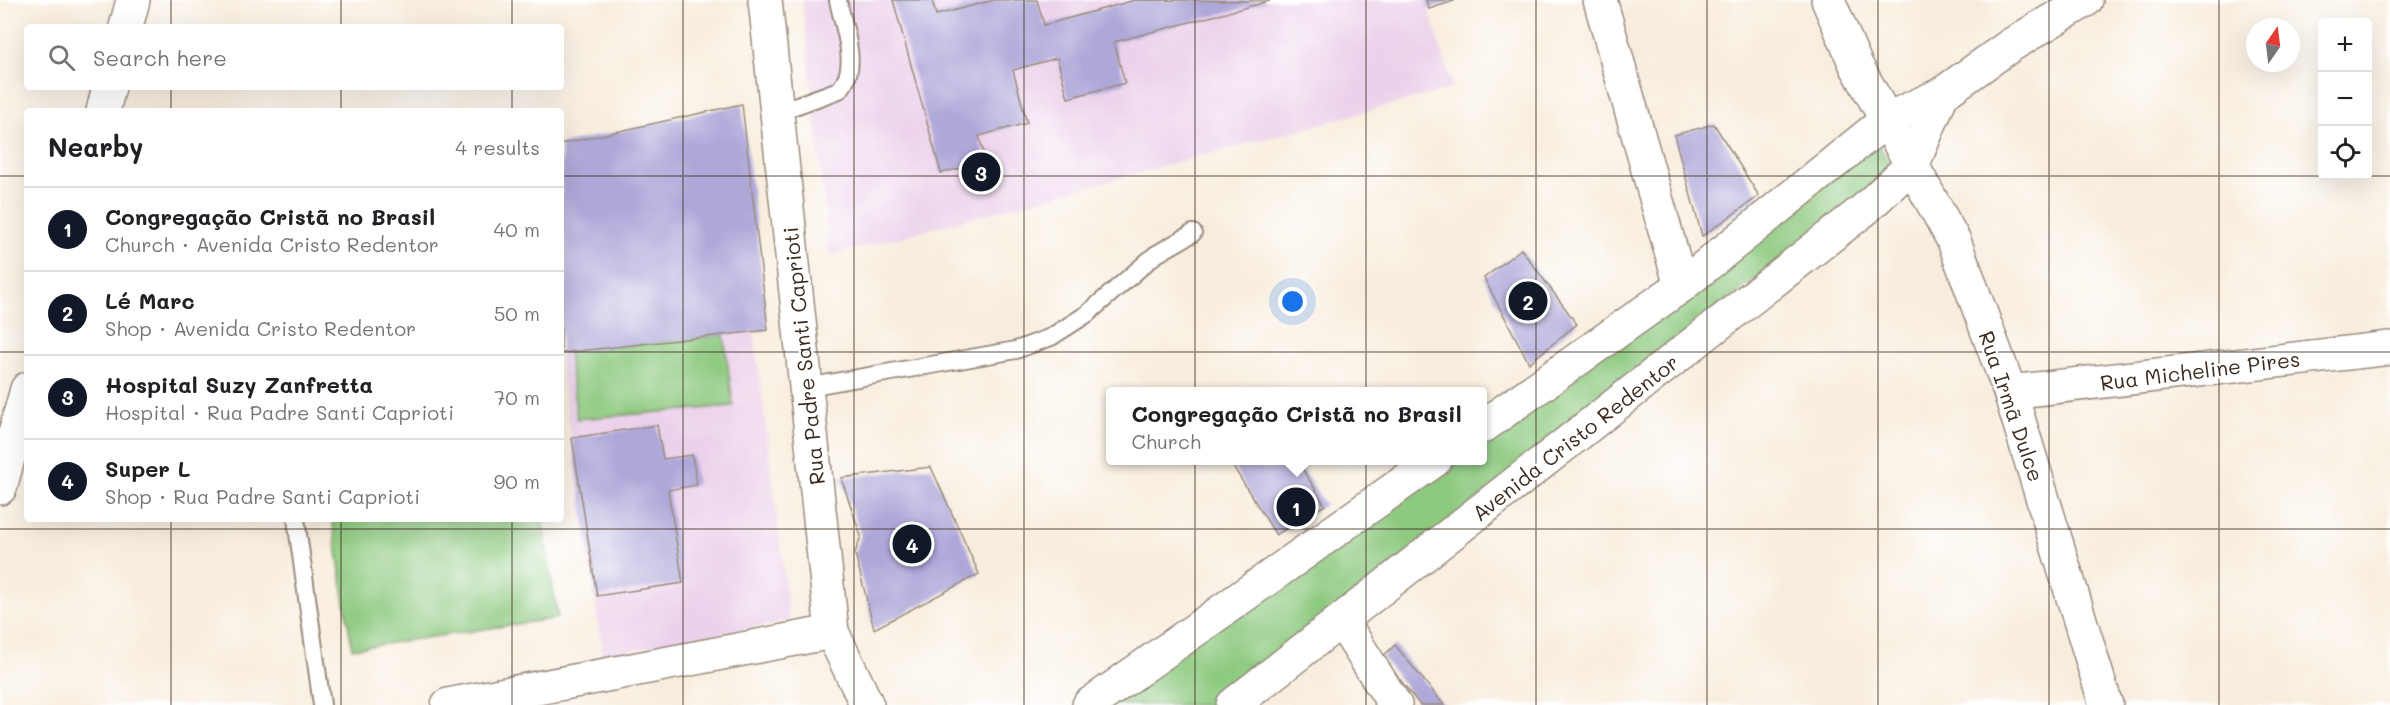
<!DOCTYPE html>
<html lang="en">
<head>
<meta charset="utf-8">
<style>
  body { margin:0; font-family:Mali,sans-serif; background:#f2f2f2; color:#202124 }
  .controls { position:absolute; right:18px; top:18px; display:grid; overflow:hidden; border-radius:6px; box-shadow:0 6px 24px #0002 }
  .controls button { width:54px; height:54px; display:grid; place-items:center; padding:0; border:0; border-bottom:2px solid #e0e0e0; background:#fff; color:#202124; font:30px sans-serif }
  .compass { position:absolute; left:2246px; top:18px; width:54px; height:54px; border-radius:50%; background:#fff; box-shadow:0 6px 24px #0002; rotate:14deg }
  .you { position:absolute; left:1293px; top:302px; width:21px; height:21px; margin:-15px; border:4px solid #fff; border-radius:50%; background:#1a73e8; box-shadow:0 0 0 9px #1a73e833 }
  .badge { display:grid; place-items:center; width:39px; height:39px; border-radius:50%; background:#111827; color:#fff; font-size:20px; font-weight:700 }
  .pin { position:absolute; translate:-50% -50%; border:3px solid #fff; box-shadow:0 2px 6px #0006 }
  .popup { position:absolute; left:1106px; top:387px; width:381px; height:78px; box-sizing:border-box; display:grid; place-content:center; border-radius:6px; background:#fff; filter:drop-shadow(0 2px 4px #0005); font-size:20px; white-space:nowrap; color:#757577 }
  .popup b { font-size:22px; color:#202124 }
  .popup::after { content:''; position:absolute; left:50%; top:100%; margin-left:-12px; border:12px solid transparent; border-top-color:#fff }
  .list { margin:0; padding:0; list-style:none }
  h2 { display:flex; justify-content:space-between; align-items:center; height:78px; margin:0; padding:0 24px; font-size:26px }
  h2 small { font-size:20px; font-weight:400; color:#757577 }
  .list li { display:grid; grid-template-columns:39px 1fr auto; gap:18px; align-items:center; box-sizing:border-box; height:84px; padding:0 24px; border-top:2px solid #e0e0e0 }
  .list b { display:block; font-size:22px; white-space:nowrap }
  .list p { margin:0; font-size:20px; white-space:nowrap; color:#757577 }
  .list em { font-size:20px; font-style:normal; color:#757577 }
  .icon { flex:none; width:33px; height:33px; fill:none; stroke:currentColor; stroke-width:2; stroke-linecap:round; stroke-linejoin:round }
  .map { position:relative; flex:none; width:2390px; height:705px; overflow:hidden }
  .search { position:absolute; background:#fff; box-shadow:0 6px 24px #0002; left:24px; top:24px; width:540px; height:66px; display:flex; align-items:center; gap:15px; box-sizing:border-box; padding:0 21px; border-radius:6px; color:#757577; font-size:22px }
  .panel { position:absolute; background:#fff; box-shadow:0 6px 24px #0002; left:24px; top:108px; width:540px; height:414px; border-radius:6px }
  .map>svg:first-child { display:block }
  .built { fill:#ecd1ea }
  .green { fill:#8dc97f; stroke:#647a4e; stroke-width:1.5 }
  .building { fill:#aea8d9 }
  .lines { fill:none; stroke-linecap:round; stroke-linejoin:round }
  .lane-casing { stroke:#9a8c7e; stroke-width:20 }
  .street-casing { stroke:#9a8c7e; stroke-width:36 }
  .secondary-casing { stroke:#9a8c7e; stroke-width:36 }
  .lane { stroke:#fff; stroke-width:16 }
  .street { stroke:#fff; stroke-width:33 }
  .secondary { stroke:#fff; stroke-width:33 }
  .grid { fill:none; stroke:#3b2a1e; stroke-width:1.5; stroke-opacity:0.55 }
  .labels { text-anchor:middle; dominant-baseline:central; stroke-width:4.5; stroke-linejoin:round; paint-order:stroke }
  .street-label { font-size:21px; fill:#3b2a1e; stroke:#fff }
</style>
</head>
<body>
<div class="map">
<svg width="2390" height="705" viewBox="0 0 2390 705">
  <rect width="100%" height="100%" fill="#fff"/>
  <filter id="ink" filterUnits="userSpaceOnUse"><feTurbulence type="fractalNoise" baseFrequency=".0167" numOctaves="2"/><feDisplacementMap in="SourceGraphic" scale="12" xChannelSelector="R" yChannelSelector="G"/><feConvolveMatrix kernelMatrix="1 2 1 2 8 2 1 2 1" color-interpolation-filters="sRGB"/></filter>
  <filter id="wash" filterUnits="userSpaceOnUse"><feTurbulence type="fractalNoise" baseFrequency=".008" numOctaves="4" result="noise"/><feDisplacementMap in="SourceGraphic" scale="24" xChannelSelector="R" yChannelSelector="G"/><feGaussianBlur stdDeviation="1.35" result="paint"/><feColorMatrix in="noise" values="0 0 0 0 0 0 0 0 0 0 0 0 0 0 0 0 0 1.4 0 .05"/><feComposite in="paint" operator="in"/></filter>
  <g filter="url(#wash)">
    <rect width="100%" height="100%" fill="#f8eddd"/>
    <path class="built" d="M 802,0 L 1456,0 L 1429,9 L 1453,88 L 830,256 Z
      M 754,332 L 790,621 L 603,655 L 561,369 L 561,353 Z"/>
    <path class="green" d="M 1879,145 L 1893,170 L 1216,705 L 1105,705 L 1443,461 L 1482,460 L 1482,432 Z
      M 724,335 L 733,406 L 577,419 L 568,352 Z
      M 332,519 L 542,519 L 558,618 L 352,649 Z"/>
    <g id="blocks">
      <path class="building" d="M 893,0 L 932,0 L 936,15 L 994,0 L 1037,0 L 1044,25 L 1135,0 L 1270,1 L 1114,42 L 1125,83 L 1068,98 L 1057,58 L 1013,70 L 1027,123 L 979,136 L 986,162 L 941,173 Z
        M 1426,0 L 1454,0 L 1454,1 L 1429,9 Z
        M 742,104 L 768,330 L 561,353 L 561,144 Z
        M 1714,124 L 1759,196 L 1702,236 L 1674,135 Z
        M 1521,249 L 1577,324 L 1529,363 L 1484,278 Z
        M 657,425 L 663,459 L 692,455 L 697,485 L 668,490 L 683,583 L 597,596 L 572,438 Z
        M 1229,460 L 1297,460 L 1325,505 L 1276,535 Z
        M 931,467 L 979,574 L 874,629 L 855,553 L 861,536 L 841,478 Z
        M 1395,645 L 1444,705 L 1420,705 L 1382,657 Z"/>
    </g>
  </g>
  <g filter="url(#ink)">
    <use href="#blocks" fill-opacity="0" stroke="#9a8c7e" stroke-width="1.5"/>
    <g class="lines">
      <defs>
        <path id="lane" d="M 778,112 L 839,90 C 861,68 843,27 838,0
          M 807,387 L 1016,350 L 1051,337 L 1087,314 L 1155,255 L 1193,233
          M 296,519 L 322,705"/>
        <path id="street" d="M 765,0 L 832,632 L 867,705
          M 1600,0 L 1681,286
          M 1828,0 L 1856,65 L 1954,241 L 2010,392 L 2106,705
          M 2010,392 L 2390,348
          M 1342,621 L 1395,705
          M 448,705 L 832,632"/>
        <path id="secondary" d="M 126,27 L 133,0
          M 103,111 L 109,87
          M 1482,427 L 1681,286 L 1888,119 L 1942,94 L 2011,45 L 2086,0
          M 0,488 L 27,389
          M 1089,705 L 1435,460
          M 1233,705 L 1865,209 L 1913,164 L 1942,94"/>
      </defs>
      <use href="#lane" class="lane-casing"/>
      <use href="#street" class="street-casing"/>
      <use href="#secondary" class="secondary-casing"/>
      <use href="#lane" class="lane"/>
      <use href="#street" class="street"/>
      <use href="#secondary" class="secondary"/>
    </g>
  </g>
  <path class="grid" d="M 171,0 L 171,27M 341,0 L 341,27M 512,0 L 512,27M 683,0 L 683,705M 854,0 L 854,705M 1024,0 L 1024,705M 1195,0 L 1195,705M 1366,0 L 1366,705M 1536,0 L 1536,705M 1707,0 L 1707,705M 1878,0 L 1878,705M 2049,0 L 2049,705M 2219,0 L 2219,705M 171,87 L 171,111M 341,87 L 341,111M 512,87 L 512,111M 0,176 L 27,176M 561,176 L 2390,176M 0,352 L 27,352M 561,352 L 2390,352M 171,519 L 171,705M 341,519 L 341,705M 512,519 L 512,705M 0,529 L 2390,529"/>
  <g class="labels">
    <g class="street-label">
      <text transform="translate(803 356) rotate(-96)">Rua Padre Santi Caprioti</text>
      <text transform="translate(2200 370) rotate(-7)">Rua Micheline Pires</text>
      <text transform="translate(2012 406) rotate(71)">Rua Irmã Dulce</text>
      <text transform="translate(1575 437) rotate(-38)">Avenida Cristo Redentor</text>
    </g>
  </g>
</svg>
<div class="controls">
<button>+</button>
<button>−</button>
<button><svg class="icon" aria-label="locate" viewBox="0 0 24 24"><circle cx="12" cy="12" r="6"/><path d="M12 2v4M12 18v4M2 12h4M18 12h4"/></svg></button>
</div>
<svg class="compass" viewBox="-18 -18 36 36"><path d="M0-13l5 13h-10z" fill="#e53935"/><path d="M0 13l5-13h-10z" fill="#757577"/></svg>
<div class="you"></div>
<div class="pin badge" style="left:1296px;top:507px">1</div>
<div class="popup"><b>Congregação Cristã no Brasil</b>Church</div>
<div class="pin badge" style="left:1528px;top:301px">2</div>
<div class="pin badge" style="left:981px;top:172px">3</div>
<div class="pin badge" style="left:912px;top:544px">4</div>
<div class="search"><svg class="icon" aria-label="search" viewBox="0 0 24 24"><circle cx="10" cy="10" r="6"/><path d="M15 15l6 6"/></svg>Search here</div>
<section class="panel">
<h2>Nearby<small>4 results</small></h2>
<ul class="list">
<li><span class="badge">1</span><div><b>Congregação Cristã no Brasil</b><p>Church · Avenida Cristo Redentor</p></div><em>40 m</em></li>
<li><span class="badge">2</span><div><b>Lé Marc</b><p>Shop · Avenida Cristo Redentor</p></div><em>50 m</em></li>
<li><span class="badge">3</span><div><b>Hospital Suzy Zanfretta</b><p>Hospital · Rua Padre Santi Caprioti</p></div><em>70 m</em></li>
<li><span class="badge">4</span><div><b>Super L</b><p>Shop · Rua Padre Santi Caprioti</p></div><em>90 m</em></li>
</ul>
</section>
</div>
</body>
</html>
